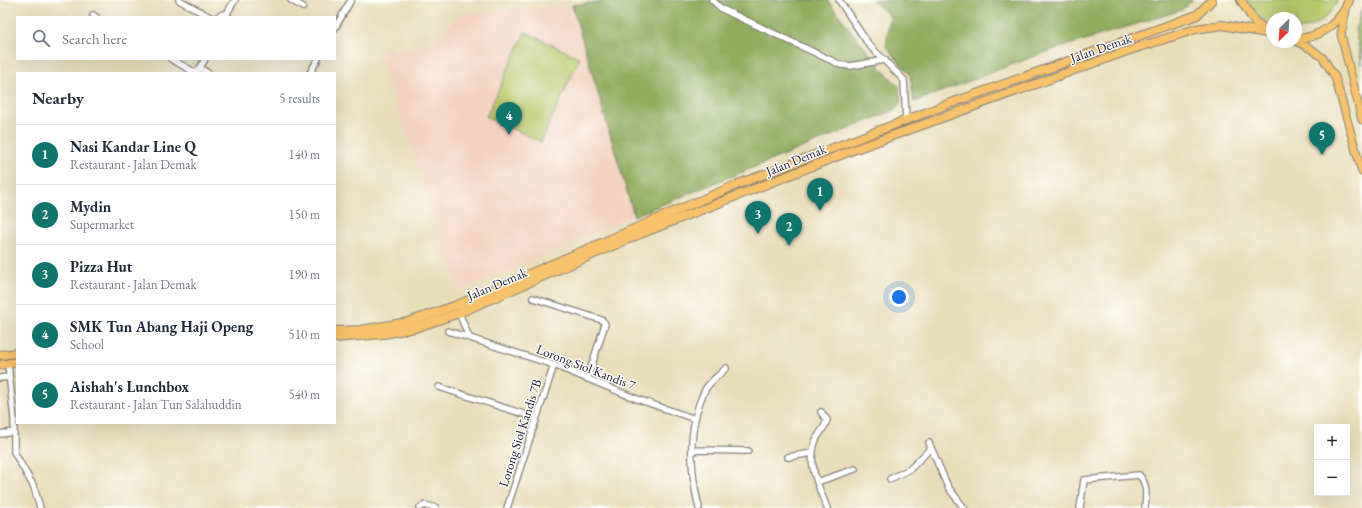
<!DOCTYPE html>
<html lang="en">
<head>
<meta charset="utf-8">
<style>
  body { margin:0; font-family:"EB Garamond",serif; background:#f2f2f3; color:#1f2937 }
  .controls { position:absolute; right:12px; bottom:12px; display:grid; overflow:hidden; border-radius:0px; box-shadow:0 4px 16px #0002 }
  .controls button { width:36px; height:36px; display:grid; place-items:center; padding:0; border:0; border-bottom:1px solid #e0e1e3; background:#fff; color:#1f2937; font:20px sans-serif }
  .compass { position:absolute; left:1266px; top:12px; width:36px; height:36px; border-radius:50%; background:#fff; box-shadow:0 4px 16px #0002; rotate:205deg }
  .you { position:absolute; left:899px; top:297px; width:14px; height:14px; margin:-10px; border:3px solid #fff; border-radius:50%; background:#1a73e8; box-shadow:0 0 0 6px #1a73e833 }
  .badge { display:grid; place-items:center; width:26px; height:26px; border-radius:50%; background:#0f766e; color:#fff; font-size:13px; font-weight:700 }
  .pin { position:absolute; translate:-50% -33px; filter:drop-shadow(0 1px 2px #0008) }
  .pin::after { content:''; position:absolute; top:21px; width:14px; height:12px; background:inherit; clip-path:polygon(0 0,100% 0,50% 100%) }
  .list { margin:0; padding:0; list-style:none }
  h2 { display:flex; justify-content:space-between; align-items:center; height:52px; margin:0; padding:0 16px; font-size:17px }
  h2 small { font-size:13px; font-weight:400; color:#747a83 }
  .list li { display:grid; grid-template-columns:26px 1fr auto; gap:12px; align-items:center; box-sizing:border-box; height:60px; padding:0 16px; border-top:1px solid #e0e1e3 }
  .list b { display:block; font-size:15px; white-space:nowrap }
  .list p { margin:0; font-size:13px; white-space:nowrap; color:#747a83 }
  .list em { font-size:13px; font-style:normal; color:#747a83 }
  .icon { flex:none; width:22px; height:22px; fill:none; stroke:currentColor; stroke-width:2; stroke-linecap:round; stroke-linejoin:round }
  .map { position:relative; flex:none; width:1362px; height:508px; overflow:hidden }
  .search { position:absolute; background:#fff; box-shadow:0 4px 16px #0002; left:16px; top:16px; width:320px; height:44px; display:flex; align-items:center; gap:10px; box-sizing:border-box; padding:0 14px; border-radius:0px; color:#747a83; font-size:15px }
  .panel { position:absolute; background:#fff; box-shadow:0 4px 16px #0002; left:16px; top:72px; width:320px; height:352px; border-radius:0px }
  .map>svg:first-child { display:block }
  .built { fill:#f4d3c0 }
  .green { fill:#b6c86b; stroke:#6c7553 }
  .forest { fill:#90ac5f; stroke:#59674d }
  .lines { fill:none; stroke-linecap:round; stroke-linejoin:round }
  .minor-casing { stroke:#86807a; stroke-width:8 }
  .major-casing { stroke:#86807a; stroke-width:9 }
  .highway-casing { stroke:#86807a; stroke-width:10 }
  .minor { stroke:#fff; stroke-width:5.5 }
  .major { stroke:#f5c16b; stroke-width:7 }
  .highway { stroke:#f5c16b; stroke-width:8 }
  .labels { text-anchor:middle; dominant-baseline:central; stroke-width:3; stroke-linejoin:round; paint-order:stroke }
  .street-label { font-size:13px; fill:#22223b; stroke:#fdfcf7 }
</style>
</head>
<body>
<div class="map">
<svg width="1362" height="508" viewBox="0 0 1362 508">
  <rect width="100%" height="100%" fill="#fdfcf7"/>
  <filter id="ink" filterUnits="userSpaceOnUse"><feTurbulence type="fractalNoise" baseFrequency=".025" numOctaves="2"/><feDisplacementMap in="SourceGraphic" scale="8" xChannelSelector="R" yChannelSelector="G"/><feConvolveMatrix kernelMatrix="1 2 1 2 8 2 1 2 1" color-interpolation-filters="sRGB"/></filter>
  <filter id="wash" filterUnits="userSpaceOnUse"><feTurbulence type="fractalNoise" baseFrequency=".012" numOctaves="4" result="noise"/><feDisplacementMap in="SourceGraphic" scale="16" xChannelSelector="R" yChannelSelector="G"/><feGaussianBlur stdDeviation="0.9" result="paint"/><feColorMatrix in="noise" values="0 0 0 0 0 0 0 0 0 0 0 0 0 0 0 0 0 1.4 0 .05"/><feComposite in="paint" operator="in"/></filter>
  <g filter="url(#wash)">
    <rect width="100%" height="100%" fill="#e9deba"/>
    <path class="built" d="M 572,5 L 634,216 L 459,292 L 379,53 L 433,42 L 460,14 Z"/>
    <path class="green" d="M 1248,0 L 1338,0 C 1330,17 1315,28 1296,30 L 1296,18 L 1272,18 L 1272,25 L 1259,17 Z
      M 525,32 L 580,58 L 541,142 L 486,117 Z"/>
    <path class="forest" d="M 603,0 L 827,0 L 881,68 L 899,86 L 901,104 L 895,110 L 634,216 L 572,5 L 601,2 Z
      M 872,0 L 1193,0 L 1182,10 L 1043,53 L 914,102 L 910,75 L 886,46 L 890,16 Z
      M 1362,9 L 1362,65 L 1355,29 Z"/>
  </g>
  <g filter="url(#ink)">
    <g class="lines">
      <defs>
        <path id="minor" d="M 179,0 L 210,17
          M 291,0 L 303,7
          M 712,0 L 722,9 L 841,65 L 850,66 L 885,60
          M 839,0 L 869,45 L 904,80 L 906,120
          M 93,15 L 96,17
          M 226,15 L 235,0
          M 217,17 L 223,14 L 228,16
          M 335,28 L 351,0
          M 171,59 L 196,73
          M 200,68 L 208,73
          M 197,73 L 205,59
          M 310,73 L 318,59
          M 533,298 L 602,320 L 605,324 L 588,377
          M 459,313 L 469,337
          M 448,331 L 554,365 L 637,399 L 695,419
          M 8,364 L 14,419 L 14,452 L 34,487 L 40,508
          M 0,378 L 9,377
          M 439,387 L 536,418
          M 821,412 L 827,420 C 825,428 818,434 815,442 C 807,465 819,487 827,508
          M 0,434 L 14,432
          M 929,443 L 948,487 L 964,508
          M 692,450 L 748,451
          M 788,457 L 812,453
          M 890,479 L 910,469 L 931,448
          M 817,482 L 855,469
          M 420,508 L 425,505 L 436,508
          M 507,508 L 554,365
          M 699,508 C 690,470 687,426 705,390 C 709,382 720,375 726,368
          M 1080,508 L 1084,480 L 1139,475 C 1148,485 1146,495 1145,508"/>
        <path id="major" d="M 1346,10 L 1341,34 L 1362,120
          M 1296,41 L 1313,50 L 1323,58 L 1335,77 L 1362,172"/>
        <path id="highway" d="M 1241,0 L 1254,21 L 1268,32
          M 1296,39 C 1320,38 1341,23 1349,0
          M 335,331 L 361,330 L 408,322 L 457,305 L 736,185 L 943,106 L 1197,15 L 1212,0
          M 335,338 L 384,334 L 415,328 L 459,313 L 640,234 L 853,150 L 1127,51 L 1196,29 L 1222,25 L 1272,34
          M 0,355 L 17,353
          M 0,365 L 17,362"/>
      </defs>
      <use href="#minor" class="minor-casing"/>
      <use href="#major" class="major-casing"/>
      <use href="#highway" class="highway-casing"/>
      <use href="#minor" class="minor"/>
      <use href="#major" class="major"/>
      <use href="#highway" class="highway"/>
    </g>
  </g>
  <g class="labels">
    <g class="street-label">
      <text transform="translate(1101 48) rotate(-19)">Jalan Demak</text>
      <text transform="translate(796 160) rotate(-22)">Jalan Demak</text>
      <text transform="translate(497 284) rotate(-23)">Jalan Demak</text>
      <text transform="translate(586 367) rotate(21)">Lorong Siol Kandis 7</text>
      <text transform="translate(520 433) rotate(-72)">Lorong Siol Kandis 7B</text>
    </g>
  </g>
</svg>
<div class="controls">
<button>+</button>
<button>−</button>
</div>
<svg class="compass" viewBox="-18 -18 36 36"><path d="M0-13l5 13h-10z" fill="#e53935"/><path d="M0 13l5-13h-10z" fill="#747a83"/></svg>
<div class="you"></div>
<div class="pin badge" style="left:820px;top:211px">1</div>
<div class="pin badge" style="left:789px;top:246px">2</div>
<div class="pin badge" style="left:758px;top:234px">3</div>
<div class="pin badge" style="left:509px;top:135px">4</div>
<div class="pin badge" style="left:1322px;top:155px">5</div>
<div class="search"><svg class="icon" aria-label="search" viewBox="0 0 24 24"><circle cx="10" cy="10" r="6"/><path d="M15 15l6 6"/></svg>Search here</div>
<section class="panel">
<h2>Nearby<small>5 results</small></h2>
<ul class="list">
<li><span class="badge">1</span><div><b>Nasi Kandar Line Q</b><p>Restaurant · Jalan Demak</p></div><em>140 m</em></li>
<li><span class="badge">2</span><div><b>Mydin</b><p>Supermarket</p></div><em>150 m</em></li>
<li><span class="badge">3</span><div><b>Pizza Hut</b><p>Restaurant · Jalan Demak</p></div><em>190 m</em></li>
<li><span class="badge">4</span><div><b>SMK Tun Abang Haji Openg</b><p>School</p></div><em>510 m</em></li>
<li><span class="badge">5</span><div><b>Aishah's Lunchbox</b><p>Restaurant · Jalan Tun Salahuddin</p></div><em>540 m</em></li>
</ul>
</section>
</div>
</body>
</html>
